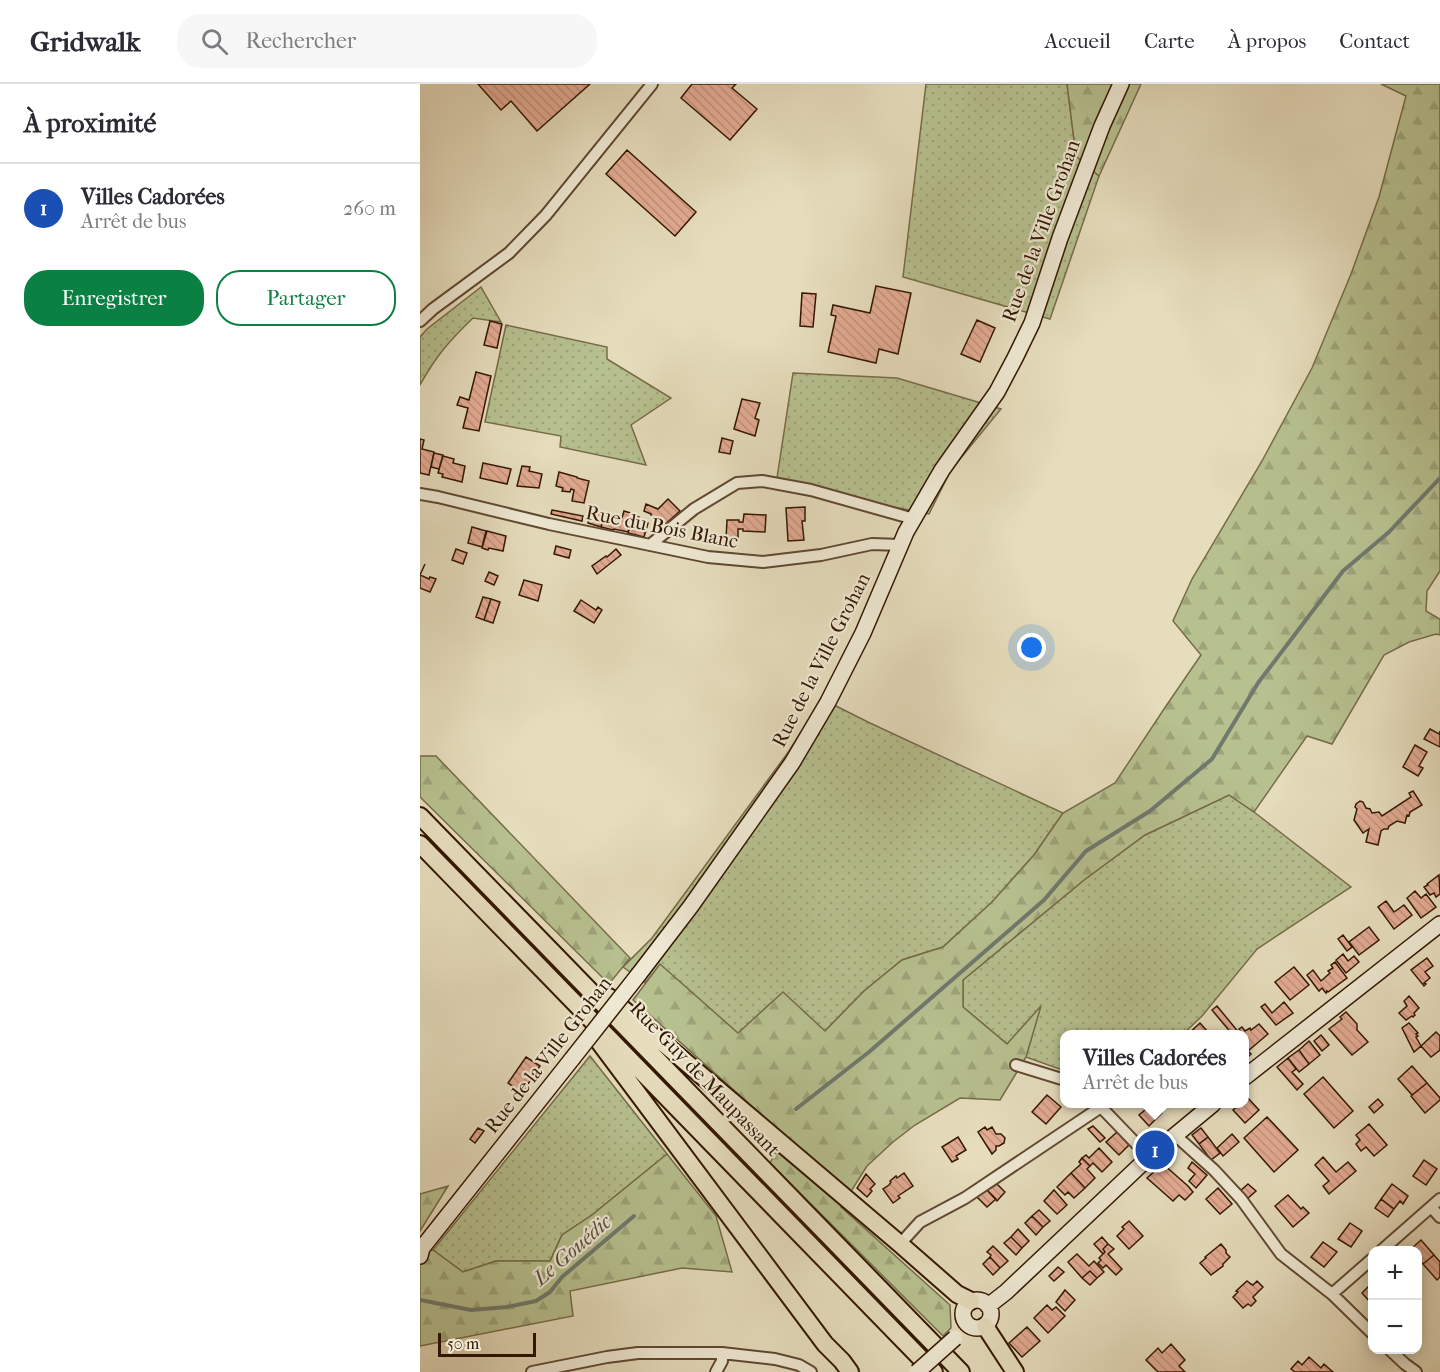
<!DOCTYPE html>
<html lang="fr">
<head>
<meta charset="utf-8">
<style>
  body { margin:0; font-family:"IM FELL French Canon",serif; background:#f7f7f7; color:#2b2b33 }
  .controls { position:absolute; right:18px; bottom:18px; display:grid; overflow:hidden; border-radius:12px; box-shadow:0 3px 15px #0003 }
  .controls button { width:54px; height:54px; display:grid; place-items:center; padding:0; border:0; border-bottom:2px solid #e1e1e2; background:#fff; color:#2b2b33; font:30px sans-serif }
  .scale { position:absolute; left:18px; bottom:15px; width:98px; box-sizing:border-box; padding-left:6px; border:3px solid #341702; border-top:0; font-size:16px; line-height:21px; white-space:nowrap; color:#341702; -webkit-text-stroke:4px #efe9d4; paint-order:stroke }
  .you { position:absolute; left:612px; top:564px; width:21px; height:21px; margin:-15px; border:4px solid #fff; border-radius:50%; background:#1a73e8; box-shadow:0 0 0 9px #1a73e833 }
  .badge { display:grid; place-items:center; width:39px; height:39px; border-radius:50%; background:#0b8043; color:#fff; font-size:20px; font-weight:700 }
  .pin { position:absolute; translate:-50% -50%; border:3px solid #fff; box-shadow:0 2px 6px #0006 }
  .popup { position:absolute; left:640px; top:946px; width:189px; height:78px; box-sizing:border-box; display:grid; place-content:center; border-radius:12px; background:#fff; filter:drop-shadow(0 2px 4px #0005); font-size:20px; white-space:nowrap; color:#7c7c81 }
  .popup b { font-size:22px; color:#2b2b33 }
  .popup::after { content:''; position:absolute; left:50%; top:100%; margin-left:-12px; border:12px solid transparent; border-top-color:#fff }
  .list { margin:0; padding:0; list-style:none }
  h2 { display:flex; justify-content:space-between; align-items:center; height:78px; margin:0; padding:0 24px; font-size:26px }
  h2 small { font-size:20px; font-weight:400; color:#7c7c81 }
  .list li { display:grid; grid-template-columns:39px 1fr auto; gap:18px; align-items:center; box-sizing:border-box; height:90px; padding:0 24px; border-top:2px solid #e1e1e2 }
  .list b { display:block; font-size:22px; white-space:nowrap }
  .list p { margin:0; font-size:20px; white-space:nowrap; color:#7c7c81 }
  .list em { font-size:20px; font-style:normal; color:#7c7c81 }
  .actions { display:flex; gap:12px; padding:18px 24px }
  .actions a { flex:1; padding:14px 0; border:2px solid #0b8043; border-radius:24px; text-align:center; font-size:21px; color:#0b8043 }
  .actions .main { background:#0b8043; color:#fff }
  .icon { flex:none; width:33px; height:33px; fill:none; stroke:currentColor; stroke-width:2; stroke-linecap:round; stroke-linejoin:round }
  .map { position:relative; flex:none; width:1020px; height:1288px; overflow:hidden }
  header { display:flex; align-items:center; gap:36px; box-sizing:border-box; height:84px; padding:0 30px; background:#fff; border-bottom:2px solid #e1e1e2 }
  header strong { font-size:28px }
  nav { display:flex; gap:33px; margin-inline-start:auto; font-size:21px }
  .search { width:420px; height:54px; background:#f7f7f7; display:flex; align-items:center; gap:15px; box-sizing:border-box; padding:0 21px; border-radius:24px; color:#7c7c81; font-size:22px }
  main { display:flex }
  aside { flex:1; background:#fff }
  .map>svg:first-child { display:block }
  .grass { fill:url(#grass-dots); stroke:#766c48; stroke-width:1.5 }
  .forest { fill:url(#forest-firs); stroke:#766c48; stroke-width:1.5 }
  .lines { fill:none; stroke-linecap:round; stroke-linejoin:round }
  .stream { stroke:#6f796e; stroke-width:4 }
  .building { fill:url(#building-back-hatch); stroke:#341702; stroke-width:1.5 }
  .street-casing { stroke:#604831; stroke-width:14 }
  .secondary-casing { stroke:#341702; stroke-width:18 }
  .primary-casing { stroke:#341702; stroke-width:20 }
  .street { stroke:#efe9d4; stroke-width:10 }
  .secondary { stroke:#efe9d4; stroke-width:15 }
  .primary { stroke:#e6ddbd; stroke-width:16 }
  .secondary-bridge-casing { stroke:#341702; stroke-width:18; stroke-linecap:butt }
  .secondary-bridge { stroke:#efe9d4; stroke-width:15 }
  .labels { text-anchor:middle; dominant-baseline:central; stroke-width:4.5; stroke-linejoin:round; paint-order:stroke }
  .street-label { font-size:20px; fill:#341702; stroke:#efe9d4 }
  .water-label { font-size:21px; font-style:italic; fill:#575041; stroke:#efe9d4 }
</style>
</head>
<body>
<header>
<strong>Gridwalk</strong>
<div class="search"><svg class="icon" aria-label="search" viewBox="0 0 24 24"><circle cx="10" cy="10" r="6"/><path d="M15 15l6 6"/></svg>Rechercher</div>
<nav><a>Accueil</a><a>Carte</a><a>À propos</a><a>Contact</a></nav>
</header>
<main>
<aside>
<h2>À proximité<small></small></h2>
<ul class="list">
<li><span class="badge" style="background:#1a4fb4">1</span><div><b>Villes Cadorées</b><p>Arrêt de bus</p></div><em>260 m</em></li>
</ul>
<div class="actions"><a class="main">Enregistrer</a><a>Partager</a></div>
</aside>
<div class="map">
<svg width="1020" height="1288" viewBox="0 0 1020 1288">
  <defs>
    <pattern id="grass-dots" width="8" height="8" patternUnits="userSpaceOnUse" patternTransform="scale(1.5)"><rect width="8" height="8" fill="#b7c08f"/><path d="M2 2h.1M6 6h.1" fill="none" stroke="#9ea47a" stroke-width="1.8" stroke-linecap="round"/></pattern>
    <pattern id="forest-firs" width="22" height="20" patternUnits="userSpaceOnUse" patternTransform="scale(1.5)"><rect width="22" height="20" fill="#b7c08f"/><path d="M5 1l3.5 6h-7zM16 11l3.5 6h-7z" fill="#9ea47a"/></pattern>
    <pattern id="building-back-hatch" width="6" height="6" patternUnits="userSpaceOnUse" patternTransform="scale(1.5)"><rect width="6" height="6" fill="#e3ab93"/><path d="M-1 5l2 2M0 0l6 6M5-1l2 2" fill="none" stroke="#c3927d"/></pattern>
  </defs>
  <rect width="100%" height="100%" fill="#e6ddbd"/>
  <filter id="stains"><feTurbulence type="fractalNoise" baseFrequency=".00333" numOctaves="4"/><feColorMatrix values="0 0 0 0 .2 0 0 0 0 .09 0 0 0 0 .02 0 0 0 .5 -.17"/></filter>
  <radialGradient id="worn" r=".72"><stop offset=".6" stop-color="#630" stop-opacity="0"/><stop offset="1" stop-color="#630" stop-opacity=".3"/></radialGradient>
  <path class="grass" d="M 506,0 L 647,0 L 656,71 L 679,92 L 630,235 L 483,193 Z
    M 61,203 L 81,238 L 53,234 C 29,257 16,272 0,301 L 0,253 L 7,245 Z
    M 86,241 L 187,263 L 187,275 L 251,314 L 211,341 L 226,381 L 140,363 L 141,352 L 65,338 Z
    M 373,289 L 477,294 L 581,325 L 531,386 L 509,430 L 453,419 L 357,394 Z
    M 402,615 L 450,639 L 643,729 L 614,771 L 572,818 L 523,863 L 482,876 L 444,907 L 405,947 L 318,950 L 240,881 L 225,899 L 203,883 L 232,854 L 268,805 L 369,667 Z
    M 809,711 L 834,728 L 931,803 L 837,865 L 782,932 L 763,950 L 645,950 L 645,987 L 606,973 L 620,924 L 587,960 L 543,923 L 543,896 L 664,796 L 725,751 Z
    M 170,972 L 247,1070 L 172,1131 L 142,1151 L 130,1177 L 76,1177 L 43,1188 L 13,1166 Z"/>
  <path class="forest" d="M 647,0 L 721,0 L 679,92 L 656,72 Z
    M 961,0 L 1020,0 L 1020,487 L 1007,507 L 1006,527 L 1020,535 L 1020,551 L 1016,550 L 989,558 L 964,571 L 912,660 L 887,652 L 834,728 L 809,711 L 725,751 L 664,796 L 543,896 L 543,923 L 587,960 L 621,922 L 606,973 L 580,1016 L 540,1014 L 495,1041 L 473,1058 L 447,1082 L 421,1123 L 530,1221 L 531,1244 L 523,1252 L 350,1079 L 364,1051 L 213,916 L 240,880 L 318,949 L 363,908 L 405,947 L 444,907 L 482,876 L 523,863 L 572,818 L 614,771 L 643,729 L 695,699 L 746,622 L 781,571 L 753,537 L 772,495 L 842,377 L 892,284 L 931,190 L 959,113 L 986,12 Z
    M 0,672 L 16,672 L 210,874 L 189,900 L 0,713 Z
    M 247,1070 L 296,1132 L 312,1188 L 262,1184 L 150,1207 L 153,1232 L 0,1262 L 0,1168 L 13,1166 L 43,1188 L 76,1177 L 130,1177 L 142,1151 L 172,1131 Z
    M 28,1102 L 0,1147 L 0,1110 Z"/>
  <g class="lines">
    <path class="stream" d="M 376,1025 L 449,968 L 624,816 L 666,767 L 730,727 L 792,675 L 838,599 L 923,487 L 969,448 L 1020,394
      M 0,1216 L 51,1226 L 87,1223 L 116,1217 L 130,1208 L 142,1193 L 214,1132"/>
  </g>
  <path class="building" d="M 58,0 L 170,0 L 117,47 L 91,17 L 81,26 Z
    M 272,0 L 316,0 L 312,4 L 337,25 L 310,56 L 261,14 Z
    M 207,66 L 276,128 L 255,152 L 186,90 Z
    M 456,202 L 491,209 L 478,270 L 459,265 L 456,279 L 408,268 L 416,232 L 411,231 L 413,221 L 450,229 Z
    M 382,209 L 396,210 L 393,243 L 380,242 Z
    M 557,236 L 575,244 L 560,278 L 541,270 Z
    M 70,237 L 82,240 L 77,264 L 64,261 Z
    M 56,288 L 71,292 L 59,347 L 43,344 L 48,324 L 37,321 L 40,313 L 49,316 Z
    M 322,315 L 340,319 L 335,334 L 339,336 L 335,352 L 314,345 Z
    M 302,354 L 313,357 L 310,370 L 299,368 Z
    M 0,355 L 4,356 L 2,365 L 14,368 L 9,391 L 0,389 Z
    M 14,369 L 23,371 L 19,385 L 11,383 Z
    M 23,372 L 34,375 L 33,379 L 45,382 L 42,398 L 22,393 L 23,390 L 18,389 Z
    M 63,379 L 91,385 L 87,400 L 60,394 Z
    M 102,382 L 110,383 L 109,387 L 122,390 L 119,404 L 97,402 Z
    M 139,388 L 157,393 L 157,394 L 169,397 L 164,419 L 152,417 L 154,406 L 151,405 L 150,408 L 142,407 L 143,404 L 136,402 Z
    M 248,415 L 260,427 L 242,443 L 231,431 L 231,430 L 224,427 L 226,420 L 238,425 Z
    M 385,423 L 385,437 L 382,437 L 384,456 L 368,457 L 366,424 Z
    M 172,425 L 185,429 L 181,443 L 168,439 Z
    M 132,426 L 163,432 L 162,437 L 131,430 Z
    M 204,427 L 214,430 L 208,448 L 194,445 L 193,446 L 181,443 L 185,429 L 202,434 Z
    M 324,430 L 346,431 L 345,448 L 323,447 L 323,445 L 318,445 L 318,457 L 306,456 L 307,436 L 319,436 L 319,438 L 323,438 Z
    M 213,432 L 219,433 L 218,437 L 228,439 L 224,453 L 208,449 Z
    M 52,443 L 66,447 L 62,463 L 48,459 Z
    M 67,447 L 86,452 L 83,467 L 69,464 L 68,466 L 62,464 Z
    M 136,462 L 151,466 L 149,474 L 134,470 Z
    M 36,465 L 47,469 L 43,480 L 32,476 Z
    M 196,465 L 201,471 L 177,490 L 172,482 L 186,472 L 187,473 Z
    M 5,480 L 0,491 L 9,495 L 10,493 L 16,495 L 10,508 L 0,504 L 0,491 Z
    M 69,488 L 78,492 L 74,501 L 65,497 Z
    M 104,496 L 122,501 L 118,517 L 99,511 Z
    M 63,513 L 71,515 L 64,536 L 56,533 Z
    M 71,515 L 80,518 L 73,539 L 64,536 Z
    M 161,516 L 176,526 L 178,523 L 182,526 L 174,539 L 154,527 Z
    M 1010,645 L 1019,650 L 1020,647 L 1020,663 L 1004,655 Z
    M 995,661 L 1007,668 L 999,682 L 1003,684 L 998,692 L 983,683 Z
    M 993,707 L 1002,721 L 990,728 L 989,732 L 987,731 L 985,739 L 977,737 L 969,742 L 968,745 L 964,745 L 961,747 L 958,761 L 946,758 L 949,745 L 943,749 L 934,736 L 937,725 L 935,723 L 936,720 L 940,717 L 943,718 L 946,724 L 950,725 L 952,729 L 959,728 L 962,732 L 991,713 L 989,709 Z
    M 1019,791 L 1020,810 L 1016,813 L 1014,809 L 1010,811 L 1004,803 L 1008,801 L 1007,800 Z
    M 995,807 L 1001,814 L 1006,810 L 1016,823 L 1001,834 L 987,814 Z
    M 966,817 L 974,828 L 984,821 L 992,831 L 974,845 L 958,823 Z
    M 949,843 L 959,856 L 939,871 L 929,858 Z
    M 923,851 L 932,863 L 927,867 L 918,855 Z
    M 923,870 L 928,877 L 934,872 L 939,878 L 926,889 L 916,876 Z
    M 1007,874 L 1013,882 L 1005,888 L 1010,894 L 1004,899 L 1006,900 L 1004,902 L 991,886 Z
    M 915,878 L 927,894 L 908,908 L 907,907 L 906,909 L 902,904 L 899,907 L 887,891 L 893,886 L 901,897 L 910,889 L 908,887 L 913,884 L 911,881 Z
    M 874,883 L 889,901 L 870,916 L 855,898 Z
    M 989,912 L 999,924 L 994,929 L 995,931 L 993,933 L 992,932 L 986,936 L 979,929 L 987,922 L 984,917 Z
    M 864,918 L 873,929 L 856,941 L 841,923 L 845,920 L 852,929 Z
    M 797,922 L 820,950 L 812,950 L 792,926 Z
    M 926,928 L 937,940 L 937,946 L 948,958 L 932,971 L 909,945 L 922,935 L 920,933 Z
    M 780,939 L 787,947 L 783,950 L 768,950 Z
    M 989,939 L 998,949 L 996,950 L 998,952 L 996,953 L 1001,962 L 994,968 L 982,944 Z
    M 839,940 L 848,950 L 828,967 L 831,970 L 829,972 L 825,967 L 825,950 L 821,950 L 822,950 L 819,945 L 822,943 L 825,947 L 830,944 L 831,946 Z
    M 1016,948 L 1020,952 L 1020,966 L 1011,973 L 1001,962 Z
    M 901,951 L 909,961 L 902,967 L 894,957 Z
    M 889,957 L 900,971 L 889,980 L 879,966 Z
    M 879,966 L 889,980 L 879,988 L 868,974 Z
    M 106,973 L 120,982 L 102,1009 L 88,999 Z
    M 868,974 L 876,985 L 872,988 L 883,1000 L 877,1006 L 857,983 Z
    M 992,982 L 1007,999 L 992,1011 L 978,995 Z
    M 903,993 L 933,1027 L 914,1044 L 884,1010 Z
    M 1007,999 L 1020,1014 L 1020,1016 L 1005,1029 L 991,1012 Z
    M 627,1011 L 641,1023 L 626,1040 L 612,1028 Z
    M 827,1013 L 839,1026 L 825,1039 L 813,1026 L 820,1020 L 825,1020 L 825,1015 Z
    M 958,1015 L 963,1021 L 954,1029 L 949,1023 Z
    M 732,1020 L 734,1020 L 742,1029 L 729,1042 L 719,1031 Z
    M 847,1033 L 878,1066 L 854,1088 L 824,1054 Z
    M 949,1040 L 967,1061 L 954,1072 L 946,1063 L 941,1067 L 936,1060 L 940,1056 L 936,1051 Z
    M 673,1042 L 685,1054 L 680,1058 L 668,1045 Z
    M 565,1043 L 567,1046 L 572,1043 L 576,1050 L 581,1050 L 585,1054 L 584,1059 L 579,1062 L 576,1062 L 576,1066 L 572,1070 L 558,1048 Z
    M 58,1044 L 64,1047 L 55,1059 L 50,1055 Z
    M 781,1044 L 788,1053 L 779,1060 L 772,1051 Z
    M 697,1048 L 709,1061 L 699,1071 L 686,1058 Z
    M 812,1050 L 819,1058 L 803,1072 L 797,1064 Z
    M 538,1053 L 546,1066 L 536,1072 L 538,1075 L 532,1078 L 522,1063 Z
    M 788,1053 L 800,1069 L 791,1076 L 779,1060 Z
    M 679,1064 L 692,1078 L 682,1088 L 673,1079 L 670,1082 L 662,1074 L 666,1071 L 669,1074 Z
    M 903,1073 L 916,1088 L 928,1078 L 936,1087 L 909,1110 L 903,1102 L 909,1097 L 895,1081 Z
    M 662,1074 L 670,1082 L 667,1085 L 675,1094 L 665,1104 L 651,1089 L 661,1080 L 659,1078 Z
    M 1004,1076 L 1017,1085 L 1006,1101 L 993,1092 Z
    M 772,1078 L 787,1091 L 776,1104 L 769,1097 L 775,1090 L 768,1084 Z
    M 743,1080 L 768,1102 L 773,1108 L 765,1116 L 759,1111 L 753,1117 L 727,1094 Z
    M 484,1089 L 493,1102 L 478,1112 L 480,1114 L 473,1119 L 463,1105 L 469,1101 L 471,1098 L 470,1097 L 476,1092 L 477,1094 Z
    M 651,1089 L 665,1104 L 654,1114 L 648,1108 L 645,1111 L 637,1103 Z
    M 446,1090 L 455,1100 L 450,1105 L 452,1107 L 447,1113 L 437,1104 Z
    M 577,1100 L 585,1108 L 577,1117 L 567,1106 Z
    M 828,1100 L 836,1107 L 827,1115 L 820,1107 Z
    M 972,1100 L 988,1112 L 983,1120 L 980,1117 L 974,1125 L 961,1115 Z
    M 798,1104 L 812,1120 L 800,1130 L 786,1115 Z
    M 567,1106 L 576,1115 L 567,1123 L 557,1113 Z
    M 634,1106 L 647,1121 L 637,1130 L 624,1117 Z
    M 868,1111 L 881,1125 L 883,1123 L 889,1129 L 873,1143 L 855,1122 Z
    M 961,1115 L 974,1125 L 968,1133 L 955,1124 Z
    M 619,1126 L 630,1137 L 623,1143 L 612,1132 Z
    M 612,1132 L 623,1143 L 616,1151 L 605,1139 Z
    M 709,1137 L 723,1152 L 709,1165 L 697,1152 L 704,1145 L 702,1143 Z
    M 930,1139 L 942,1147 L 931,1163 L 918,1155 Z
    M 598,1145 L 609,1157 L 602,1164 L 591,1153 Z
    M 591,1153 L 602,1164 L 596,1171 L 584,1159 Z
    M 682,1153 L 688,1160 L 683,1165 L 685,1168 L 683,1170 L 674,1160 Z
    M 1001,1156 L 1014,1171 L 1003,1180 L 998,1174 L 998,1166 L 990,1166 Z
    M 903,1158 L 917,1168 L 904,1183 L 891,1173 Z
    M 688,1160 L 694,1165 L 688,1170 L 702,1185 L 696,1191 L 686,1181 L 683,1184 L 678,1179 L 681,1176 L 679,1174 L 685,1168 L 683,1165 Z
    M 801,1160 L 806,1166 L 806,1169 L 810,1173 L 803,1180 L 803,1182 L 791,1191 L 780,1179 L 786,1174 L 785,1173 Z
    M 573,1162 L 588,1177 L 580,1184 L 570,1173 L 571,1171 L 567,1168 Z
    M 657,1170 L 669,1182 L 674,1177 L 684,1188 L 677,1194 L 670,1187 L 662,1194 L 648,1178 Z
    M 1014,1171 L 1020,1178 L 1020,1193 L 1017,1196 L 1003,1180 Z
    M 570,1173 L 580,1184 L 573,1191 L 563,1180 Z
    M 638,1183 L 644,1188 L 634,1197 L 629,1192 Z
    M 670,1187 L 677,1194 L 670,1201 L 662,1194 Z
    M 827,1197 L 831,1200 L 833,1201 L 837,1197 L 843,1203 L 833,1213 L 836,1217 L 831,1222 L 828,1220 L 823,1224 L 813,1213 L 818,1208 L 816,1207 Z
    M 952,1199 L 952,1220 L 942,1209 Z
    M 645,1206 L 655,1216 L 645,1227 L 636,1218 Z
    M 627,1221 L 632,1226 L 636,1223 L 645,1232 L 628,1249 L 614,1234 Z
    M 607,1243 L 620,1257 L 602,1273 L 589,1259 Z
    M 751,1260 L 765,1276 L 759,1282 L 765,1288 L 738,1288 L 726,1276 L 738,1264 L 742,1269 Z
    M 889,1273 L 901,1284 L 904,1280 L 913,1288 L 875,1288 L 871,1285 L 878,1277 L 882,1281 Z"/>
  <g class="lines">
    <defs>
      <path id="street" d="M 0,237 L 13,225 L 89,169 L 126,131 L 232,0
        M 0,410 L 18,413 L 129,440 L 288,473 L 343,478 L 401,471 L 452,460 L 480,461
        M 230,461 L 274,425 L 317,399 L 342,397 L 391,406 L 494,435
        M 596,981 L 645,996
        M 678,1020 L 729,1073
        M 755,1051 L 794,1086 L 821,1115 L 861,1170 L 912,1210 L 952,1249
        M 1011,1123 L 1020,1133
        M 480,1160 L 500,1138 L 545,1114 L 681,1023
        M 962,1166 L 1020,1115
        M 912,1210 L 952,1175
        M 970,1266 L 985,1280 L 996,1288
        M 112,1288 L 187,1273 L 218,1269 L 302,1269 L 355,1275 L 379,1281 L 391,1288
        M 296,1288 L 302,1277 L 302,1269"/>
      <path id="secondary" d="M 219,890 L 271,822 L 372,679 L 408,618 L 443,549 L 486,448 L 522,386 L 577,308 L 595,274 L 612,239 L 640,154 L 682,42 L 701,0
        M 825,993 L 1020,840
        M 0,1172 L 2,1164 L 152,975
        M543 1230a14 14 0 1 1 28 0a14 14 0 1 1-28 0Z
        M 568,1222 L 586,1208 L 729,1073 L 793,1020"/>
      <path id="primary" d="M 0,732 L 541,1288
        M 0,760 L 514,1288
        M 189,913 L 480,1160 L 537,1210 L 551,1217
        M 174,951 L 405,1260 L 422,1277 L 430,1288
        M 565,1242 L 595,1288"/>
    </defs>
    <use href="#street" class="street-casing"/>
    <use href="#secondary" class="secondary-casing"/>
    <use href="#primary" class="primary-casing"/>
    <use href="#street" class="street"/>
    <use href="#secondary" class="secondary"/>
    <use href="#primary" class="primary"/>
    <defs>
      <path id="secondary-bridge" d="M 152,975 L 219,890
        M 497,1288 L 535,1254"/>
    </defs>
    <use href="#secondary-bridge" class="secondary-bridge-casing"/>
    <use href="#secondary-bridge" class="secondary-bridge"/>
  </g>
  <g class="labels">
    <g class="street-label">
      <text transform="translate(621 147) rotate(-70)">Rue de la Ville Grohan</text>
      <text transform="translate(242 443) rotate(11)">Rue du Bois Blanc</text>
      <text transform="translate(401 576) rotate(-63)">Rue de la Ville Grohan</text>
      <text transform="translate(128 971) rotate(-52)">Rue de la Ville Grohan</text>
      <text transform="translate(285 995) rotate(46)">Rue Guy de Maupassant</text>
    </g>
    <g class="water-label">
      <text transform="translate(152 1166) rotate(-41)">Le Gouédic</text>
    </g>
  </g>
  <rect width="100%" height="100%" filter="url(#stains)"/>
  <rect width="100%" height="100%" fill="url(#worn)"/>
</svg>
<div class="controls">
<button>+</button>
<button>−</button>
</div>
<div class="scale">50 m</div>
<div class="you"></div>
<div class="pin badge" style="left:735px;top:1066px;background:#1a4fb4">1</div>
<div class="popup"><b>Villes Cadorées</b>Arrêt de bus</div>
</div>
</main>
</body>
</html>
